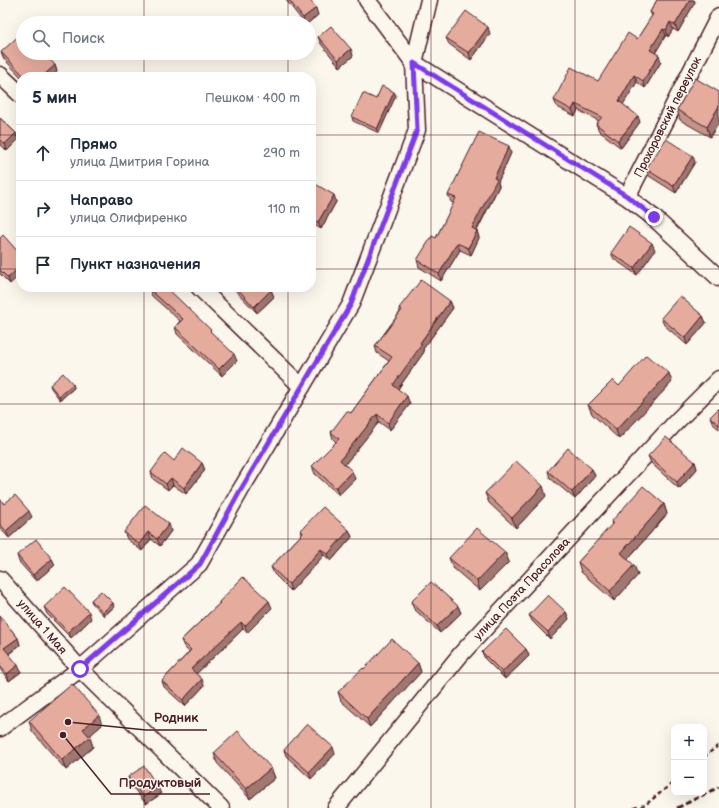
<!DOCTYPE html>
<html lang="ru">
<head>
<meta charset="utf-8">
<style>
  body { margin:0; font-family:"Balsamiq Sans",sans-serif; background:#f6f6f7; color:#1f2937 }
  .controls { position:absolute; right:12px; bottom:12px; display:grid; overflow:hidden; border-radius:8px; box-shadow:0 4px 16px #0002 }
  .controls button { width:36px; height:36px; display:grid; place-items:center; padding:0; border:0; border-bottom:1px solid #e0e1e3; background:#fff; color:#1f2937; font:20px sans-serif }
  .stop { position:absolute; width:12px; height:12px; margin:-9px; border:3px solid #7c3aed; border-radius:50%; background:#fff }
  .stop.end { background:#7c3aed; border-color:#fff; box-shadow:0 1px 4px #0008 }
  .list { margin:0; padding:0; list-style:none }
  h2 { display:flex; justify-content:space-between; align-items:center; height:52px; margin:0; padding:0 16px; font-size:17px }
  h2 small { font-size:13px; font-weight:400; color:#747a83 }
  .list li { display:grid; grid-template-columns:26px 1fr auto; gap:12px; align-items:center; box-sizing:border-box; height:56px; padding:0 16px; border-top:1px solid #e0e1e3 }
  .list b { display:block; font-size:15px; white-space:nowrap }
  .list p { margin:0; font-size:13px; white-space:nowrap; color:#747a83 }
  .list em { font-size:13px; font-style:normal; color:#747a83 }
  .icon { flex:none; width:22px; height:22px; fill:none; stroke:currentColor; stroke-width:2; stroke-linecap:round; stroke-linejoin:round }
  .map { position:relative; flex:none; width:719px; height:808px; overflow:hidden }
  .search { position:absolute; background:#fff; box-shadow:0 4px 16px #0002; left:16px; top:16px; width:300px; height:44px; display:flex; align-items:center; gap:10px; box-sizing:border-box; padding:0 14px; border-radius:22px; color:#747a83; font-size:15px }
  .panel { position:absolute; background:#fff; box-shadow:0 4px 16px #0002; left:16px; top:72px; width:300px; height:220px; border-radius:16px }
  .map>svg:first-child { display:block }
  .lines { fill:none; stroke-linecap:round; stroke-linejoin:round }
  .minor-casing { stroke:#4a1f2b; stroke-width:19 }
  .path { stroke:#4a1f2b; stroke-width:2.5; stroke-dasharray:4 3; stroke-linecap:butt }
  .minor { stroke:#fbf7ec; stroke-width:16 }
  .rail { stroke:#4a1f2b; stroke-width:3; stroke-dasharray:6 3; stroke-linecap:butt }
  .wall { fill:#c59488; stroke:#4a1f2b }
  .shaded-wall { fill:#a0786f; stroke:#4a1f2b }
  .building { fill:#e5ac9e; stroke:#4a1f2b }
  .route { stroke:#7c3aed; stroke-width:5 }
  .grid { fill:none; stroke:#4a1f2b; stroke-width:1; stroke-opacity:0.55 }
  .labels { text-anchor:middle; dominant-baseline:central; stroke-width:3; stroke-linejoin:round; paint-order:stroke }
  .street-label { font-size:12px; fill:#4a1f2b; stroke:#fbf7ec }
  .leader { fill:none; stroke:#4a1f2b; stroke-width:1.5 }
  .callout-dot { fill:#4a1f2b; stroke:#fbf7ec; stroke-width:1.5 }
  .callout-label { font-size:13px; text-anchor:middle; font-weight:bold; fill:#4a1f2b; stroke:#fbf7ec; stroke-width:3; stroke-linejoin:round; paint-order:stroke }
</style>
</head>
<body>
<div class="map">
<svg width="719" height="808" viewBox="0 0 719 808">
  <rect width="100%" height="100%" fill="#fbf7ec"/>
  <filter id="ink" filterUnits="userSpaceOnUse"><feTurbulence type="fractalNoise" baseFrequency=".025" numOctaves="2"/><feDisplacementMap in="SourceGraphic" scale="8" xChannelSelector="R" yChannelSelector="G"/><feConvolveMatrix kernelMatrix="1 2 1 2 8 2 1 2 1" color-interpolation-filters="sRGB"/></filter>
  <g filter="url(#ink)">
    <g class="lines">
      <defs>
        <path id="minor" d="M 367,0 L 414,63 L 627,197 L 653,217 L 719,278
          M 0,75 L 21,95
          M 627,197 L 719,16
          M 199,287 L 302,387
          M 0,579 L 80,669 L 221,808
          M 0,728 L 80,669 L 199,564 L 240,491 L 351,304 L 417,130 L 414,63 L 429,0
          M 336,808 L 461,654 L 677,421 L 719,379"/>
      </defs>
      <use href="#minor" class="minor-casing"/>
      <path class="path" d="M 704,757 L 719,745
        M 634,808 L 645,805 L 674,782"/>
      <use href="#minor" class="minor"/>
      <path class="rail" d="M 677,808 L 719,787"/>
    </g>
    <path class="wall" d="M 286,0 L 310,0 L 318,15 L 308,23 L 304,23 Z
      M 657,0 L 694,0 L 695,2 L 678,32 L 673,29 L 668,37 L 666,35 L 655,53 L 661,62 L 645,88 L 637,82 L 623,104 L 640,122 L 621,148 L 599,131 L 596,124 L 599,121 L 578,110 L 575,116 L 557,107 L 554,100 L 598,81 L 637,39 L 652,16 L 650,12 Z
      M 490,34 L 471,60 L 449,44 L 446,38 Z
      M 318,37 L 351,49 L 353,56 L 340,67 L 321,44 Z
      M 1,52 L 55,65 L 57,72 L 52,77 L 21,77 L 4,59 Z
      M 695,78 L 710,137 L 680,120 L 677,110 Z
      M 396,95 L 379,133 L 353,121 L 352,117 L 376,99 Z
      M 0,118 L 16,133 L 18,140 L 7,151 L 1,145 L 0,146 Z
      M 511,153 L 498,182 L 499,186 L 477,231 L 479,238 L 471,255 L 460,250 L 441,281 L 419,267 L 417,260 L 436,238 L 454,203 L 451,202 L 448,195 Z
      M 695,162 L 676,193 L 649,176 L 646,169 Z
      M 311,184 L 334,195 L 336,202 L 321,229 L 311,223 Z
      M 0,238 L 10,284 L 0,274 Z
      M 655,250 L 637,275 L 614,259 L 611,253 Z
      M 232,287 L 268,287 L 271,290 L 274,297 L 257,313 Z
      M 149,289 L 237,361 L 222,376 L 177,334 L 175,327 L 180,321 L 152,296 Z
      M 450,301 L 453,308 L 423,349 L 424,352 L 398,389 L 410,404 L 390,430 L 379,422 L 345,464 L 355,479 L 339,495 L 315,474 L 312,466 L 336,442 L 333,439 L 331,432 L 351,413 L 389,361 L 377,353 L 375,346 L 400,312 L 399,308 Z
      M 703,316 L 706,323 L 687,345 L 664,325 L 661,318 Z
      M 672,382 L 619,439 L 592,414 L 588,405 L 619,386 Z
      M 73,384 L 74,388 L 60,400 L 51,388 L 50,385 Z
      M 719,408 L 719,429 L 713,424 L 710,417 Z
      M 648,456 L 695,462 L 697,469 L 679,489 L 651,463 Z
      M 174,461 L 202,463 L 205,470 L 186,494 L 173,485 L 168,490 L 153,479 L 151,472 Z
      M 592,469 L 595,476 L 575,499 L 550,478 L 548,471 Z
      M 485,493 L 546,496 L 516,528 L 489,503 Z
      M 0,499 L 4,504 L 32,517 L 9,538 L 0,528 Z
      M 664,504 L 667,514 L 628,559 L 638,575 L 614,601 L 581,572 L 578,562 L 612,525 L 611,522 Z
      M 169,524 L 171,531 L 160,546 L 151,539 L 142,551 L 127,539 L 124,532 Z
      M 301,530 L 349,530 L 352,537 L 331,561 L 324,555 L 291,591 L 274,574 L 271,567 L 302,534 Z
      M 505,552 L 509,562 L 480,591 L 453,568 L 449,558 Z
      M 17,555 L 52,559 L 55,565 L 36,581 L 19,562 Z
      M 91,600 L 113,603 L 114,607 L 104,616 L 92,603 Z
      M 219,602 L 272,608 L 247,633 L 243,629 L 196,674 L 204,686 L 185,706 L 164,687 L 162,681 L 189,652 L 184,647 L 181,640 L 219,604 Z
      M 411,602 L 458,606 L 461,613 L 440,633 L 414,609 Z
      M 44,607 L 91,619 L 71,638 L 47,614 Z
      M 566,612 L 569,619 L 550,639 L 532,621 L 529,615 Z
      M 0,616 L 18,638 L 20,645 L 9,654 L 21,672 L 9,681 L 0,669 Z
      M 526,649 L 529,656 L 505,679 L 485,659 L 482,652 Z
      M 418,663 L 421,672 L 370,727 L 341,701 L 338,692 Z
      M 29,721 L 102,725 L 89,736 L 93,747 L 66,770 L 32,731 Z
      M 284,750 L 335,754 L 311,779 L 286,756 Z
      M 214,753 L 271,768 L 275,778 L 250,799 L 217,763 Z
      M 128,777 L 161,794 L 146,804 L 130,784 Z"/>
    <path class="shaded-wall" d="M 690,0 L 694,0 L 695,2 L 678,32 L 675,25 Z
      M 316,8 L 318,15 L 308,23 L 305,23 L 303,18 Z
      M 670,22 L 673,29 L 668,37 L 666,30 Z
      M 488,27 L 490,34 L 471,60 L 469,53 Z
      M 663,29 L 666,35 L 653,57 L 650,50 Z
      M 351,49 L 353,56 L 340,67 L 338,60 Z
      M 659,55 L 661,62 L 645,88 L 643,81 Z
      M 55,65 L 57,72 L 52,77 L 42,77 Z
      M 634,75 L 637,82 L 621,108 L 619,101 Z
      M 394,92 L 396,95 L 379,133 L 377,129 Z
      M 575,104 L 578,110 L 575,116 L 572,110 Z
      M 719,106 L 719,123 L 710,137 L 707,127 Z
      M 638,116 L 640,122 L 621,148 L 618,141 Z
      M 16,133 L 18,140 L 7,151 L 5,144 Z
      M 509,146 L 511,153 L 498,182 L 499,186 L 474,235 L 472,228 L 494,178 Z
      M 693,156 L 695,162 L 676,193 L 673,186 Z
      M 334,195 L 336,202 L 321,229 L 318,222 Z
      M 477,231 L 479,238 L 471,255 L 468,248 Z
      M 457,243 L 460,250 L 441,281 L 439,274 Z
      M 652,243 L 655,250 L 637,275 L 634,268 Z
      M 21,265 L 21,274 L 10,284 L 8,278 Z
      M 271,290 L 274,297 L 257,313 L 254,307 Z
      M 450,301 L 453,308 L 423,349 L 424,352 L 395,393 L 393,385 L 420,343 Z
      M 703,316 L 706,323 L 687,345 L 685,338 Z
      M 234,354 L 237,361 L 222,376 L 219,369 Z
      M 669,373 L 672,382 L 619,439 L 616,430 Z
      M 73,384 L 74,388 L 60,400 L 59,396 Z
      M 407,396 L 410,404 L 390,430 L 388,423 Z
      M 377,414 L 379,422 L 343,467 L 340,460 Z
      M 695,462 L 697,469 L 679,489 L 677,482 Z
      M 202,463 L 205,470 L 186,494 L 184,488 Z
      M 592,469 L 595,476 L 575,499 L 572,492 Z
      M 352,471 L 355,479 L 339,495 L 336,488 Z
      M 171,478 L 173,485 L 168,490 L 166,484 Z
      M 543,486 L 546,496 L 516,528 L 512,518 Z
      M 664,504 L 667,514 L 624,563 L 621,553 Z
      M 29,511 L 32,517 L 9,538 L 6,531 Z
      M 169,524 L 171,531 L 160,546 L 157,539 Z
      M 349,530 L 352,537 L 331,561 L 328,554 Z
      M 148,532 L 151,539 L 142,551 L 139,544 Z
      M 321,549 L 324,555 L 291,591 L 289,584 Z
      M 505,552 L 509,562 L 480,591 L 477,581 Z
      M 52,559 L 55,565 L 36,581 L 33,575 Z
      M 634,565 L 638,575 L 614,601 L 610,591 Z
      M 269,601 L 272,608 L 247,633 L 245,626 Z
      M 113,603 L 114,607 L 104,616 L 103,612 Z
      M 458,606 L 461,613 L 440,633 L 437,626 Z
      M 89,612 L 91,619 L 71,638 L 68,632 Z
      M 566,612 L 569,619 L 550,639 L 548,632 Z
      M 241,622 L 243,629 L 194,676 L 191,669 Z
      M 18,638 L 20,645 L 7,655 L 4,648 Z
      M 526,649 L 529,656 L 505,679 L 502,672 Z
      M 418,663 L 421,672 L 370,727 L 367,719 Z
      M 18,665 L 21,672 L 9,681 L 7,674 Z
      M 202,679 L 204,686 L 185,706 L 183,700 Z
      M 99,715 L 102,725 L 86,739 L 83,729 Z
      M 90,737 L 93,747 L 66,770 L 62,760 Z
      M 333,747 L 335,754 L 311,779 L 309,772 Z
      M 271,768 L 275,778 L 250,799 L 246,789 Z
      M 158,787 L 161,794 L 146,804 L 143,797 Z"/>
    <path class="building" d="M 289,0 L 310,0 L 316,8 L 303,18 Z
      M 657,0 L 690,0 L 675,25 L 670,22 L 666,30 L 663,29 L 650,50 L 659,55 L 643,81 L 634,75 L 619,101 L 638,116 L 618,141 L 596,124 L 602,117 L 575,104 L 572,110 L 554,100 L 571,67 L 598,81 L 628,33 L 637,39 L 653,14 L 650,12 Z
      M 466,11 L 488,27 L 469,53 L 446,38 Z
      M 331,26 L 351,49 L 338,60 L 318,37 Z
      M 23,32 L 23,53 L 44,53 L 55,65 L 42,77 L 25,77 L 1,52 Z
      M 695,78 L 719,92 L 719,106 L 707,127 L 677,110 Z
      M 382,86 L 394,92 L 377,129 L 352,117 L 363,93 L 376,99 Z
      M 0,118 L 16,133 L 5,144 L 0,140 Z
      M 479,132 L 509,146 L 494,178 L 497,179 L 472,228 L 477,231 L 468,248 L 457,243 L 439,274 L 417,260 L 432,236 L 436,238 L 456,198 L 448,195 Z
      M 666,139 L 693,156 L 673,186 L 646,169 Z
      M 312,182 L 334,195 L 318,222 L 311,218 L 311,184 Z
      M 629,227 L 652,243 L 634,268 L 611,253 Z
      M 3,235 L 21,255 L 21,265 L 8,278 L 0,270 L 0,238 Z
      M 421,280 L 450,301 L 420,343 L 422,344 L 393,385 L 407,396 L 388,423 L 377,414 L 340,460 L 352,471 L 336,488 L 312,466 L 339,439 L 331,432 L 347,411 L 351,413 L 392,357 L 375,346 L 402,310 L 399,308 Z
      M 151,287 L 166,287 L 211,330 L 210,331 L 234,354 L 219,369 L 175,327 L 183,319 L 149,289 Z
      M 236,287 L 268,287 L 271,290 L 254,307 Z
      M 680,296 L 703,316 L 685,338 L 661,318 Z
      M 646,355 L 669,373 L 616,430 L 588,405 L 613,380 L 619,386 Z
      M 63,373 L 73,384 L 59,396 L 50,385 Z
      M 719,408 L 719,425 L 710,417 Z
      M 666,437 L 695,462 L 677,482 L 648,456 Z
      M 183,448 L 202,463 L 184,488 L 171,478 L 166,484 L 151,472 L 165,453 L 174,461 Z
      M 568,448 L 592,469 L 572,492 L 548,471 Z
      M 516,461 L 543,486 L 512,518 L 485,493 Z
      M 643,486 L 664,504 L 621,553 L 634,565 L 610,591 L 578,562 L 613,523 L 611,522 Z
      M 15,495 L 29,511 L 6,531 L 0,524 L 0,499 L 4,504 Z
      M 145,505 L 169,524 L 157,539 L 148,532 L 139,544 L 124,532 Z
      M 323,507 L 349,530 L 328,554 L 321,549 L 289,584 L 271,567 L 303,533 L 301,530 Z
      M 477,528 L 505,552 L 477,581 L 449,558 Z
      M 36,539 L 52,559 L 33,575 L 17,555 Z
      M 243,577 L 269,601 L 245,626 L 241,622 L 191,669 L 202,679 L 183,700 L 162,681 L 191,650 L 181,640 L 220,603 L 219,602 Z
      M 431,582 L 458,606 L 437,626 L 411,602 Z
      M 65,587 L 89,612 L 68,632 L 44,607 Z
      M 101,591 L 113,603 L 103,612 L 91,600 Z
      M 548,595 L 566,612 L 548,632 L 529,615 Z
      M 0,616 L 18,638 L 4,648 L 18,665 L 7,674 L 0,666 Z
      M 506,629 L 526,649 L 502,672 L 482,652 Z
      M 392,639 L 418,663 L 367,719 L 338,692 L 363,668 L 364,669 Z
      M 72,684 L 99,715 L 83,729 L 90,737 L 62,760 L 29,721 Z
      M 307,724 L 333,747 L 309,772 L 284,750 Z
      M 238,731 L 271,768 L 246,789 L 214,753 Z
      M 144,766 L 158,787 L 143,797 L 128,777 Z"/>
  </g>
  <g class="lines" filter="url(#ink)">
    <path class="route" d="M 80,669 L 200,564 L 240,491 L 351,304 L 417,130 L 414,63 L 627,196 L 654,217"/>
  </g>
  <path class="grid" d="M 144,0 L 144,23M 288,0 L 288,23M 431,0 L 431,808M 575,0 L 575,808M 144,53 L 144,77M 288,53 L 288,77M 0,135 L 21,135M 311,135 L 719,135M 0,269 L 21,269M 311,269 L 719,269M 144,287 L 144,808M 288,287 L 288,808M 0,404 L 719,404M 0,539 L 719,539M 0,673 L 719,673"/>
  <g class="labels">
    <g class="street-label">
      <text transform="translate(668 117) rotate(-63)">Прохоровский переулок</text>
      <text transform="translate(522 589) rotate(-47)">улица Поэта Прасолова</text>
      <text transform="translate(42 627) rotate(49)">улица 1 Мая</text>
    </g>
  </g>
  <path class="leader" d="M68 722L146 730H207M63 735L111 794H210"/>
  <g class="callout-dot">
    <circle cx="68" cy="722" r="4"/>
    <circle cx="63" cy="735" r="4"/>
  </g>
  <g class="callout-label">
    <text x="176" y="722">Родник</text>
    <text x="160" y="787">Продуктовый</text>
  </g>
</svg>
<div class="controls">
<button>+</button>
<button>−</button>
</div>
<div class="stop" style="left:80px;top:669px"></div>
<div class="stop end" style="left:654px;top:217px"></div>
<div class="search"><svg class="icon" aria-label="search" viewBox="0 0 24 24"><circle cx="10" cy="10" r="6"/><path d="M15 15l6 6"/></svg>Поиск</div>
<section class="panel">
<h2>5 мин<small>Пешком · 400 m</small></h2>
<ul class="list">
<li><svg class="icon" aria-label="ahead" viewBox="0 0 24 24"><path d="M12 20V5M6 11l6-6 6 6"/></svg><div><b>Прямо</b><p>улица Дмитрия Горина</p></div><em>290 m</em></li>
<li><svg class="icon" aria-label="right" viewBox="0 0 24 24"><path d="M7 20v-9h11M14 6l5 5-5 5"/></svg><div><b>Направо</b><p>улица Олифиренко</p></div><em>110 m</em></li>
<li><svg class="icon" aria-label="arrive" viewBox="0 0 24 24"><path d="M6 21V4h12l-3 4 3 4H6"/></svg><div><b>Пункт назначения</b></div></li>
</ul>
</section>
</div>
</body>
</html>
